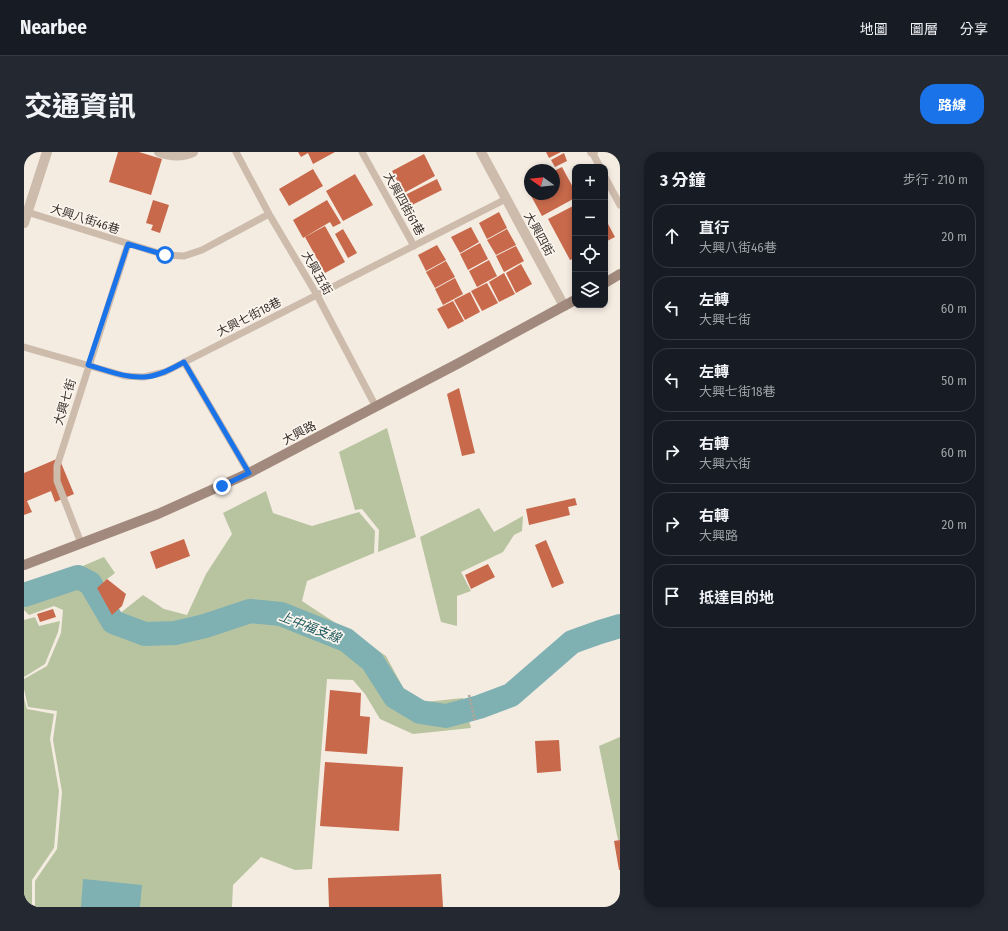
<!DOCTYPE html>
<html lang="zh-TW">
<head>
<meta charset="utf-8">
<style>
  body { margin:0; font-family:"Fira Sans Condensed","Noto Sans TC",sans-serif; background:#242831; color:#f1f3f6 }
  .controls { position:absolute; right:12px; top:12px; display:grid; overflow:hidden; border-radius:8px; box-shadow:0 2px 6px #0003 }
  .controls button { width:36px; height:36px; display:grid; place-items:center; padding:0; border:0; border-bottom:1px solid #363941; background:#171b24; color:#f1f3f6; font:20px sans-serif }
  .compass { position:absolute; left:500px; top:12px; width:36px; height:36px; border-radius:50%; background:#171b24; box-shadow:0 2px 6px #0003; rotate:285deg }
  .stop { position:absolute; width:12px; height:12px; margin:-9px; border:3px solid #1a73e8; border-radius:50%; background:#fff }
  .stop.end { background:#1a73e8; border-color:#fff; box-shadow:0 1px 4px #0008 }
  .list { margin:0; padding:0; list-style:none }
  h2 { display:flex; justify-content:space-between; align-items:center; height:52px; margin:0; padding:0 16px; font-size:17px }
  h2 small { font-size:13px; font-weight:400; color:#9ea1a6 }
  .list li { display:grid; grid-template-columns:26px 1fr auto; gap:12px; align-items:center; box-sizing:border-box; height:64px; margin:0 8px 8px; padding:0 8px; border:1px solid #363941; border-radius:16px }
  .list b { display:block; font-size:15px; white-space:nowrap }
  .list p { margin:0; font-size:13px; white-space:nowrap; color:#9ea1a6 }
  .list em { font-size:13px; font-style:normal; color:#9ea1a6 }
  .icon { flex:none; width:22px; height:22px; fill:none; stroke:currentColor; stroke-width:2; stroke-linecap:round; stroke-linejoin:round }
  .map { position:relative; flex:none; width:596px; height:755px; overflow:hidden; border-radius:16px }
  header { display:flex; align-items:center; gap:24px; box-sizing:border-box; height:56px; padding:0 20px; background:#171b24; border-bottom:1px solid #363941 }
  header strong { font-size:19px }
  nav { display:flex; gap:22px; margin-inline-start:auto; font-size:14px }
  .intro { display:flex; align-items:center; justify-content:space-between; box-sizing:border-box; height:96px; padding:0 24px }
  h1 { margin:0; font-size:28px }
  .button { padding:10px 18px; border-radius:16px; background:#1a73e8; color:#fff; font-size:14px; font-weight:700 }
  main { display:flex; gap:24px; padding:0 24px }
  aside { flex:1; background:#171b24; border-radius:16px; box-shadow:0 2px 6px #0003 }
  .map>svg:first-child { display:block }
  .green { fill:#b8c4a0 }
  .water { fill:#7fb0b2 }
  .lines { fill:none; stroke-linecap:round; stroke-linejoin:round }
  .river { stroke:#7fb0b2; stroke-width:24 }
  .building { fill:#c8694b }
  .path { stroke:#b9a596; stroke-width:2.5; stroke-dasharray:2 2; stroke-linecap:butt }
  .lane { stroke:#cdbbac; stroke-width:7 }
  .street { stroke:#cdbbac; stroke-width:10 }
  .secondary { stroke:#a18a7d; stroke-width:10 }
  .route { stroke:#1a73e8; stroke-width:5 }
  .labels { text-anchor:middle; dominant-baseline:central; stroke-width:3.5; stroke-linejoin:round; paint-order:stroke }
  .street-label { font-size:12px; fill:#3b302b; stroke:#fbf5ee }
  .water-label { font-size:13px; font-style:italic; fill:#1f5a5e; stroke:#fbf5ee }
</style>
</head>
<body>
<header>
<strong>Nearbee</strong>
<nav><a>地圖</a><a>圖層</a><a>分享</a></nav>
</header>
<div class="intro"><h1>交通資訊</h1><a class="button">路線</a></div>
<main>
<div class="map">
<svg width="596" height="755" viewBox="0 0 596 755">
  <rect width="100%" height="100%" fill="#f4ebe1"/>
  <path class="green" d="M 363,276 L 392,385 L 354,400 L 355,378 L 338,357 L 331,358 L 315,300 Z
    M 242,339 L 249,361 L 288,374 L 335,360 L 351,379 L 350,401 L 283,429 L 278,449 L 362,504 L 381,539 L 402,550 L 439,546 L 447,576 L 389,582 L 356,567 L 341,542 L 329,528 L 303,527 L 288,717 L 271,718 L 237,705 L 209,733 L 208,755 L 11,755 L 11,729 L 33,697 L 38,640 L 29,588 L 33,559 L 4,555 L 0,537 L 0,527 L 23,514 L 37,481 L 39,458 L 30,454 L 5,463 L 0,458 L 2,438 L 80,405 L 91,421 L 66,440 L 85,470 L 119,443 L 140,457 L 163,463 L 182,422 L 208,382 L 199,361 Z
    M 455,356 L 470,380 L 499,364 L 498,379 L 490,383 L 479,400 L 437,420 L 447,439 L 433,444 L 433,474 L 417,470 L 396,385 Z
    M 11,465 L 15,474 L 36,469 L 34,480 L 21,512 L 0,525 L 0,468 Z
    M 0,546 L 3,557 L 30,562 L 26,587 L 35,639 L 30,696 L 8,728 L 8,755 L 0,755 Z
    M 596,585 L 596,688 L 594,688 L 575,594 Z"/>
  <path class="water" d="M 59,727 L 118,733 L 116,755 L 57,755 Z"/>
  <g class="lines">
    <path class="river" d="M 0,443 L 54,425 L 66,431 L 89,470 L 121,482 L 151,481 L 181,474 L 226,459 L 257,462 L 322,488 L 348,509 L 371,545 L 396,560 L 422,564 L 455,555 L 487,543 L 548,490 L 576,480 L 596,474"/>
  </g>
  <path class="building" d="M 94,0 L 115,0 L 138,7 L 127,43 L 85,30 Z
    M 274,0 L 311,0 L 289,12 L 284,1 L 277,5 Z
    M 522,0 L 537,0 L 525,6 Z
    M 540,1 L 543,9 L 531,15 L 527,8 Z
    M 400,2 L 411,24 L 380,41 L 368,19 Z
    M 538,15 L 551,39 L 551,46 L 518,64 L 506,42 L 530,42 L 530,19 Z
    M 289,17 L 299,34 L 265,54 L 255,37 Z
    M 331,22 L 349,53 L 319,69 L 302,39 Z
    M 413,27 L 418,38 L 386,54 L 381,43 Z
    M 129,48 L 145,53 L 136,81 L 127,78 L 129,73 L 122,71 Z
    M 303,48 L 317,71 L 309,75 L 306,70 L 279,86 L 269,68 Z
    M 551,53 L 551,106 L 546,108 L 524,67 Z
    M 475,60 L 483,76 L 463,87 L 455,71 Z
    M 583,70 L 591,85 L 581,90 L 581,71 Z
    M 301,74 L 321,110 L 301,121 L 281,85 Z
    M 447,75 L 455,90 L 436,101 L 427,85 Z
    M 319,77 L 333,101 L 324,106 L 311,82 Z
    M 483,77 L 492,93 L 472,103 L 463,88 Z
    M 456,91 L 464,107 L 444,118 L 436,102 Z
    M 413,93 L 422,108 L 402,119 L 394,103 Z
    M 492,94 L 500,109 L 480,120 L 472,104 Z
    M 465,108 L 473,124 L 453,135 L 445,119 Z
    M 422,109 L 431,125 L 411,136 L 402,120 Z
    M 497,112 L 508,132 L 492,141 L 482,121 Z
    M 480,121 L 491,142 L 475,150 L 465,130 Z
    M 431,126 L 439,142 L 419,153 L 411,137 Z
    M 463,131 L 474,151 L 458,159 L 447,139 Z
    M 446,140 L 456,160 L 441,168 L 430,148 Z
    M 429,149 L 440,169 L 424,177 L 413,157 Z
    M 435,236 L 451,301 L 438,304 L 423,242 Z
    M 35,306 L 50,342 L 31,350 L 27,339 L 3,349 L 8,360 L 0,363 L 0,321 Z
    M 551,346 L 553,353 L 544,355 L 546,363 L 505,373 L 502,357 Z
    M 160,387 L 166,404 L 132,417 L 126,400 Z
    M 522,388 L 540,431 L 528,436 L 511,393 Z
    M 464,412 L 471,425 L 447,437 L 441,423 Z
    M 83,427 L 102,442 L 98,454 L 88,463 L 73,436 Z
    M 29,457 L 32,465 L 16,470 L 13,462 Z
    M 306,538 L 337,541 L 336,564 L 346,565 L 343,602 L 301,599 Z
    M 535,588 L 537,619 L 513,621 L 511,589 Z
    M 301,610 L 379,615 L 375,679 L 296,674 Z
    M 596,688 L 596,718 L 595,718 L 590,689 Z
    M 417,722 L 419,755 L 305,755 L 304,726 Z"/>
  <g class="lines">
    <path class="path" d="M 445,543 L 451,569"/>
    <path class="lane" d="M 212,0 L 245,62 L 293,143 L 352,255
      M 338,0 L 390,94
      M 568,0 L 576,15
      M 581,25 L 596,53
      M 3,60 L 141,103 L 160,104 L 178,98 L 245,62
      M 0,195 L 101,224 L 120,225 L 141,220 L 482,47
      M 160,210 L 225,321
      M 57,391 L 33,329 L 33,314 L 104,92"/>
    <path class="street" d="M 135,0 C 146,4 158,5 169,0
      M 457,0 L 540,154
      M 568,0 L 569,0
      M 0,71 L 23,0"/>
    <path class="secondary" d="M 581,131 L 596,122
      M 0,413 L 134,362 L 225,321 L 435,211 L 551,148"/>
  </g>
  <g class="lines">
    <path class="route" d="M 141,103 L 104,92 L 64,213 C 82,218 101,226 119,225 C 133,225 148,217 160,210 L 225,321 L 198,334"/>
  </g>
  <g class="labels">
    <g class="street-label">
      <text transform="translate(380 52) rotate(61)">大興四街61巷</text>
      <text transform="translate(61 67) rotate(18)">大興八街46巷</text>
      <text transform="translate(515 82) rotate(61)">大興四街</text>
      <text transform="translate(293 121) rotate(60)">大興五街</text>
      <text transform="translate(225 165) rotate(-27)">大興七街18巷</text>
      <text transform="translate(41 250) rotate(-73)">大興七街</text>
      <text transform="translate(275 281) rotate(-28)">大興路</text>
    </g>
    <g class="water-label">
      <text transform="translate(286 475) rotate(21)">上中福支線</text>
    </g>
  </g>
</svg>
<div class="controls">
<button>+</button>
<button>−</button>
<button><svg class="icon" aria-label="locate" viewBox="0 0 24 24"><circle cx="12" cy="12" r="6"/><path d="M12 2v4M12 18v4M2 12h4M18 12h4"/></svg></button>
<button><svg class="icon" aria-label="layers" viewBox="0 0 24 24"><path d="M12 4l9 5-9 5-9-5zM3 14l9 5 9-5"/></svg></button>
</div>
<svg class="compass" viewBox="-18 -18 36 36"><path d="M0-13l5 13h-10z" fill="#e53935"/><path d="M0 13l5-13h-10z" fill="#9ea1a6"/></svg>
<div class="stop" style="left:141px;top:103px"></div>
<div class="stop end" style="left:198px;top:334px"></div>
</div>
<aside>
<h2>3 分鐘<small>步行 · 210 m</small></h2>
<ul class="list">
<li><svg class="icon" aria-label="ahead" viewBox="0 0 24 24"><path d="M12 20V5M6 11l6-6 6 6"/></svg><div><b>直行</b><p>大興八街46巷</p></div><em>20 m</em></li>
<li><svg class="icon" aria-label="left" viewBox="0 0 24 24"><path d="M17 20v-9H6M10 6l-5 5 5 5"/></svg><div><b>左轉</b><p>大興七街</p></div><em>60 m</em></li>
<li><svg class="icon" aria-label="left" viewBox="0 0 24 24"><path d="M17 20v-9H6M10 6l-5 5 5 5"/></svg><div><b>左轉</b><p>大興七街18巷</p></div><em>50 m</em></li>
<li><svg class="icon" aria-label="right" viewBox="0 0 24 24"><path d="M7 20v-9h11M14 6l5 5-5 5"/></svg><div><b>右轉</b><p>大興六街</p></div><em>60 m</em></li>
<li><svg class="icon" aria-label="right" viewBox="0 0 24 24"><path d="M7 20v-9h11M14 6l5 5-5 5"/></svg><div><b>右轉</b><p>大興路</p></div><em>20 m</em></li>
<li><svg class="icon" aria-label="arrive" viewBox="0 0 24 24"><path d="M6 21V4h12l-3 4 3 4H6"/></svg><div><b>抵達目的地</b></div></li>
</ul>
</aside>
</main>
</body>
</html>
